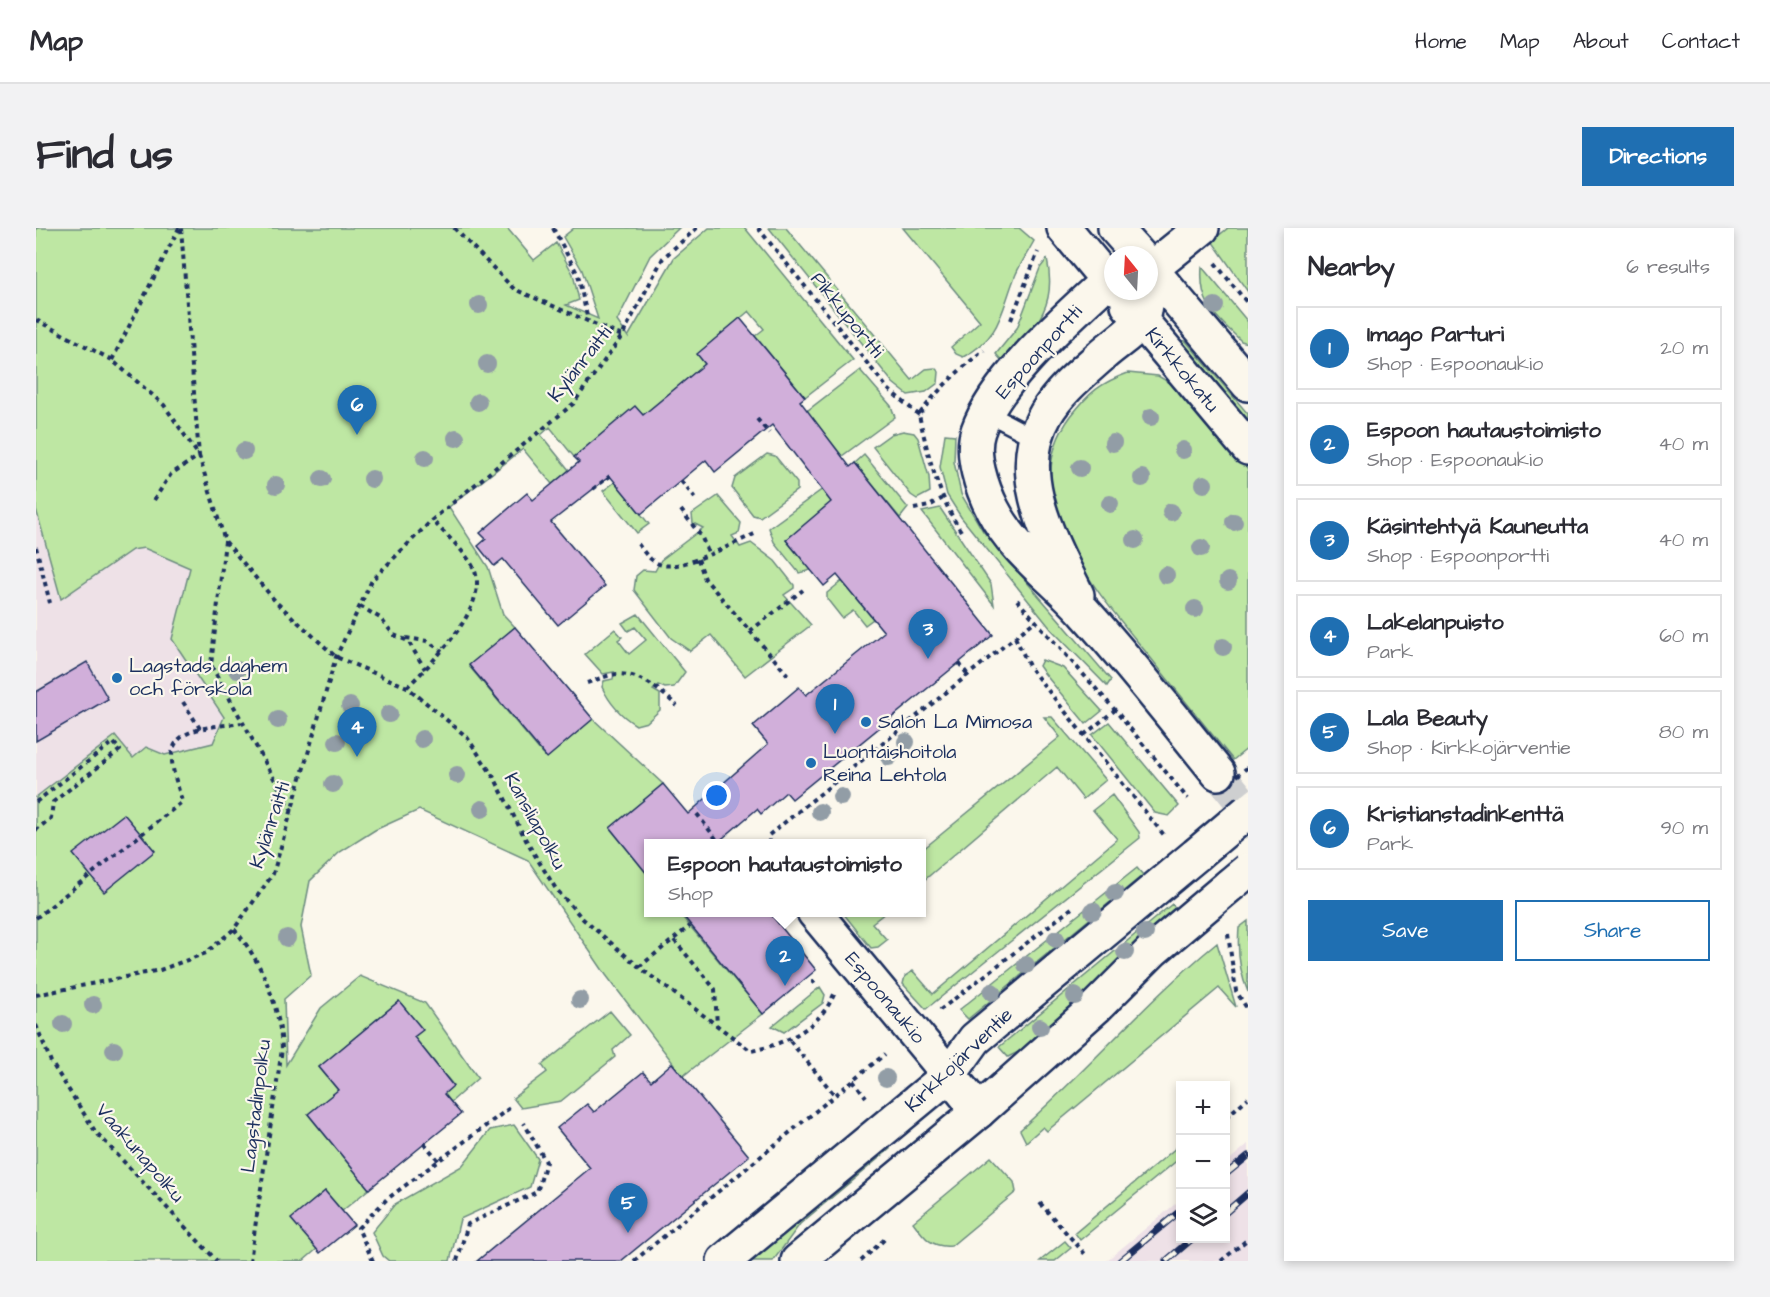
<!DOCTYPE html>
<html lang="en">
<head>
<meta charset="utf-8">
<style>
  body { margin:0; font-family:"Architects Daughter",sans-serif; background:#f2f2f3; color:#2b2b33 }
  .controls { position:absolute; right:18px; bottom:18px; display:grid; overflow:hidden; border-radius:0px; box-shadow:0 3px 9px #0003 }
  .controls button { width:54px; height:54px; display:grid; place-items:center; padding:0; border:0; border-bottom:2px solid #e1e1e2; background:#fff; color:#2b2b33; font:30px sans-serif }
  .compass { position:absolute; left:1068px; top:18px; width:54px; height:54px; border-radius:50%; background:#fff; box-shadow:0 3px 9px #0003; rotate:342deg }
  .you { position:absolute; left:681px; top:568px; width:21px; height:21px; margin:-15px; border:4px solid #fff; border-radius:50%; background:#1a73e8; box-shadow:0 0 0 9px #1a73e833 }
  .badge { display:grid; place-items:center; width:39px; height:39px; border-radius:50%; background:#1f6fb2; color:#fff; font-size:20px; font-weight:700 }
  .pin { position:absolute; translate:-50% -50px; filter:drop-shadow(0 2px 3px #0008) }
  .pin::after { content:''; position:absolute; top:32px; width:21px; height:18px; background:inherit; clip-path:polygon(0 0,100% 0,50% 100%) }
  .popup { position:absolute; left:608px; top:611px; width:282px; height:78px; box-sizing:border-box; display:grid; place-content:center; border-radius:0px; background:#fff; filter:drop-shadow(0 2px 4px #0005); font-size:20px; white-space:nowrap; color:#7c7c81 }
  .popup b { font-size:22px; color:#2b2b33 }
  .popup::after { content:''; position:absolute; left:50%; top:100%; margin-left:-12px; border:12px solid transparent; border-top-color:#fff }
  .list { margin:0; padding:0; list-style:none }
  h2 { display:flex; justify-content:space-between; align-items:center; height:78px; margin:0; padding:0 24px; font-size:26px }
  h2 small { font-size:20px; font-weight:400; color:#7c7c81 }
  .list li { display:grid; grid-template-columns:39px 1fr auto; gap:18px; align-items:center; box-sizing:border-box; height:84px; margin:0 12px 12px; padding:0 12px; border:2px solid #e1e1e2; border-radius:0px }
  .list b { display:block; font-size:22px; white-space:nowrap }
  .list p { margin:0; font-size:20px; white-space:nowrap; color:#7c7c81 }
  .list em { font-size:20px; font-style:normal; color:#7c7c81 }
  .actions { display:flex; gap:12px; padding:18px 24px }
  .actions a { flex:1; padding:14px 0; border:2px solid #1f6fb2; border-radius:0px; text-align:center; font-size:21px; color:#1f6fb2 }
  .actions .main { background:#1f6fb2; color:#fff }
  .icon { flex:none; width:33px; height:33px; fill:none; stroke:currentColor; stroke-width:2; stroke-linecap:round; stroke-linejoin:round }
  .map { position:relative; flex:none; width:1212px; height:1033px; overflow:hidden; border-radius:0px }
  header { display:flex; align-items:center; gap:36px; box-sizing:border-box; height:84px; padding:0 30px; background:#fff; border-bottom:2px solid #e1e1e2 }
  header strong { font-size:28px }
  nav { display:flex; gap:33px; margin-inline-start:auto; font-size:21px }
  .intro { display:flex; align-items:center; justify-content:space-between; box-sizing:border-box; height:144px; padding:0 36px }
  h1 { margin:0; font-size:42px }
  .button { padding:15px 27px; border-radius:0px; background:#1f6fb2; color:#fff; font-size:21px; font-weight:700 }
  main { display:flex; gap:36px; padding:0 36px }
  aside { flex:1; background:#fff; border-radius:0px; box-shadow:0 3px 9px #0003 }
  .map>svg:first-child { display:block }
  .built { fill:#eee1e7 }
  .green { fill:#bee7a3; stroke:#6c8b80; stroke-width:1.5 }
  .building { fill:#d1afda; stroke:#1b2f5e; stroke-width:1.5 }
  .lines { fill:none; stroke-linecap:round; stroke-linejoin:round }
  .secondary-tunnel { stroke:#cecfd0; stroke-width:33; stroke-dasharray:33 16; stroke-linecap:butt }
  .lane-casing { stroke:#1b2f5e; stroke-width:21 }
  .street-casing { stroke:#1b2f5e; stroke-width:38 }
  .secondary-casing { stroke:#1b2f5e; stroke-width:38 }
  .path { stroke:#1b2f5e; stroke-width:4; stroke-dasharray:4.5 4.5; stroke-linecap:butt }
  .lane { stroke:#fbf7ec; stroke-width:16 }
  .street { stroke:#fbf7ec; stroke-width:33 }
  .secondary { stroke:#fbf7ec; stroke-width:33 }
  .rail-casing { stroke:#1b2f5e; stroke-width:7 }
  .rail { stroke:#fbf7ec; stroke-width:4.5; stroke-dasharray:14; stroke-linecap:butt }
  .secondary-bridge-casing { stroke:#1b2f5e; stroke-width:38; stroke-linecap:butt }
  .path-bridge { stroke:#1b2f5e; stroke-width:4; stroke-dasharray:4.5 4.5; stroke-linecap:butt }
  .secondary-bridge { stroke:#fbf7ec; stroke-width:33 }
  .tree { fill:#929da6 }
  .poi-dot { fill:#1f6fb2; stroke:#fbf7ec; stroke-width:2 }
  .labels { text-anchor:middle; dominant-baseline:central; stroke-width:4.5; stroke-linejoin:round; paint-order:stroke }
  .street-label { font-size:20px; fill:#1b2f5e; stroke:#fbf7ec }
  .poi-label { font-size:20px; fill:#1b2f5e; stroke:#fbf7ec; text-anchor:start }
</style>
</head>
<body>
<header>
<strong>Map</strong>
<nav><a>Home</a><a>Map</a><a>About</a><a>Contact</a></nav>
</header>
<div class="intro"><h1>Find us</h1><a class="button">Directions</a></div>
<main>
<div class="map">
<svg width="1212" height="1033" viewBox="0 0 1212 1033">
  <rect width="100%" height="100%" fill="#fbf7ec"/>
  <filter id="ink" filterUnits="userSpaceOnUse"><feTurbulence type="fractalNoise" baseFrequency=".0167" numOctaves="2"/><feDisplacementMap in="SourceGraphic" scale="12" xChannelSelector="R" yChannelSelector="G"/><feConvolveMatrix kernelMatrix="1 2 1 2 8 2 1 2 1" color-interpolation-filters="sRGB"/></filter>
  <g filter="url(#ink)">
    <path class="built" d="M 0,207 L 154,340 L 136,411 L 188,488 L 177,515 L 0,701 Z
      M 1212,916 L 1212,1033 L 1070,1033 L 1144,972 L 1144,1010 L 1190,1010 L 1190,935 Z"/>
    <path class="green" d="M 0,0 L 471,0 L 498,32 L 520,15 L 537,46 L 543,72 L 530,77 L 562,91 L 546,42 L 527,9 L 538,0 L 643,0 L 614,28 L 581,93 L 592,109 L 638,30 L 673,0 L 709,0 L 817,132 L 769,169 L 719,108 L 728,101 L 713,83 L 662,126 L 669,136 L 607,187 L 599,179 L 538,229 L 514,199 L 505,207 L 533,242 L 516,256 L 487,221 L 413,279 L 452,339 L 467,386 L 479,399 L 433,438 L 510,530 L 557,491 L 627,556 L 574,600 L 612,647 L 612,684 L 643,685 L 727,786 L 647,848 L 570,747 L 492,632 L 383,582 L 339,602 L 304,624 L 274,653 L 265,699 L 275,747 L 248,771 L 250,837 L 285,780 L 324,748 L 389,775 L 442,850 L 415,874 L 408,865 L 417,857 L 378,809 L 386,802 L 363,773 L 283,839 L 302,862 L 272,886 L 333,961 L 306,983 L 289,963 L 256,991 L 281,1021 L 267,1033 L 0,1033 L 0,569 L 79,508 L 97,530 L 110,519 L 129,527 L 177,515 L 188,489 L 136,411 L 154,340 L 108,320 L 96,322 L 25,371 L 0,281 Z
      M 733,0 L 750,0 L 876,152 L 890,141 L 899,140 L 903,144 L 902,155 L 890,164 L 872,167 L 857,155 Z
      M 867,0 L 983,0 L 998,13 C 992,24 985,35 980,46 C 965,82 966,109 927,129 L 920,126 L 915,119 L 944,93 Z
      M 1192,0 L 1212,0 L 1212,64 L 1176,13 Z
      M 1011,31 C 1022,81 998,100 967,134 L 960,126 L 981,100 L 1004,40 Z
      M 1166,39 L 1212,94 L 1212,115 L 1205,113 C 1180,88 1163,78 1166,39 Z
      M 1142,112 L 1150,113 L 1212,186 L 1212,203 Z
      M 824,142 L 855,178 L 859,189 L 806,228 L 771,183 Z
      M 1092,145 L 1122,148 L 1145,161 L 1212,241 L 1212,520 L 1197,532 C 1169,498 1141,463 1114,429 C 1064,367 974,270 1035,188 C 1053,165 1064,155 1092,145 Z
      M 867,203 L 878,205 L 882,210 L 893,249 L 894,264 L 881,271 L 875,267 L 837,219 L 855,206 Z
      M 909,206 L 919,207 L 918,234 L 925,266 L 947,303 L 1075,452 L 1071,458 L 1015,401 L 925,289 L 911,267 L 904,239 Z
      M 731,226 L 739,228 L 761,255 L 761,262 L 724,289 L 717,287 L 696,260 L 699,250 Z
      M 828,227 L 872,280 L 864,290 L 819,235 Z
      M 802,250 L 811,261 L 750,312 L 763,328 L 777,317 L 775,342 L 763,345 L 738,314 L 733,300 Z
      M 579,254 L 613,296 L 601,305 L 567,263 Z
      M 682,268 L 705,295 L 703,305 L 696,308 L 704,319 L 715,315 L 739,333 L 758,357 L 758,360 L 748,367 L 775,397 L 709,448 L 675,407 L 654,423 L 635,410 L 598,362 L 600,348 L 607,342 L 619,343 L 625,332 L 667,300 L 657,295 L 656,286 Z
      M 904,280 L 955,356 L 958,377 L 886,284 Z
      M 806,353 L 837,391 L 829,397 L 817,382 L 806,390 L 791,371 L 791,365 Z
      M 602,386 L 649,444 L 638,459 L 629,460 L 622,457 L 617,462 L 624,466 L 624,482 L 611,494 L 600,497 C 585,488 573,474 566,459 L 568,453 L 577,451 L 578,444 L 567,446 L 549,426 L 579,401 L 586,409 L 582,412 L 593,426 L 610,412 L 599,399 L 592,403 L 586,395 Z
      M 1006,432 L 1027,440 L 1066,483 L 1050,496 L 1008,445 L 1003,438 Z
      M 1008,489 L 1016,489 L 1070,552 L 1047,571 L 1021,539 L 886,654 L 886,622 L 1024,509 Z
      M 1073,494 L 1143,578 L 1133,588 L 1119,585 L 1056,507 Z
      M 1076,567 L 1103,604 L 1104,610 L 890,781 L 867,756 L 869,748 L 877,743 L 897,766 L 1081,611 L 1057,582 Z
      M 1101,640 L 1107,647 L 932,791 L 923,782 Z
      M 1136,676 L 1143,684 L 1002,814 L 972,829 L 963,819 Z
      M 807,685 L 849,685 L 836,695 L 851,712 L 842,719 L 835,720 Z
      M 1212,693 L 1212,764 C 1203,743 1201,723 1203,700 Z
      M 1181,715 L 1200,779 L 1183,760 L 1011,903 L 1007,899 L 990,914 L 984,902 C 1052,842 1111,772 1181,715 Z
      M 784,759 L 789,767 L 787,775 L 748,804 L 736,798 Z
      M 574,783 L 594,807 L 577,822 L 579,829 L 525,873 L 485,880 L 477,870 L 511,844 L 506,837 Z
      M 478,897 L 502,931 L 494,959 L 424,991 L 414,1033 L 353,1033 L 347,1028 L 336,1004 L 359,976 L 426,938 L 454,902 Z
      M 849,915 L 854,921 L 764,996 L 737,1033 L 706,1033 Z
      M 1141,919 L 1144,930 L 1044,1012 L 1039,1005 Z
      M 955,929 L 978,954 L 980,964 L 915,1018 C 895,1020 888,1009 877,994 Z
      M 1029,1013 L 1035,1020 L 1019,1033 L 1004,1033 Z"/>
    <path class="building" d="M 704,90 L 769,169 L 764,173 L 814,239 L 819,235 L 957,407 L 756,571 L 750,564 L 725,586 L 721,581 L 681,615 L 612,615 L 612,647 L 574,600 L 627,556 L 652,586 L 732,516 L 717,498 L 763,459 L 770,467 L 848,404 L 801,347 L 788,358 L 750,312 L 795,274 L 736,197 L 679,244 L 670,232 L 605,286 L 574,248 L 515,294 L 569,358 L 522,397 L 467,331 L 458,338 L 442,318 L 450,311 L 444,305 L 491,265 L 497,272 L 543,234 L 538,229 L 599,178 L 607,187 L 669,136 L 661,126 Z
      M 479,399 L 557,491 L 511,530 L 433,437 Z
      M 51,434 L 72,471 L 0,513 L 0,464 Z
      M 88,586 L 119,623 L 68,664 L 37,626 Z
      M 644,684 L 733,684 L 780,742 L 727,786 Z
      M 363,773 L 387,802 L 378,809 L 417,858 L 408,866 L 425,886 L 333,961 L 272,886 L 302,862 L 283,839 Z
      M 636,835 L 713,928 L 585,1033 L 441,1033 L 554,940 L 521,900 L 551,876 L 558,884 L 607,844 L 615,853 Z
      M 289,963 L 318,997 L 284,1025 L 255,991 Z"/>
    <g class="lines">
      <path class="secondary-tunnel" d="M 1182,545 L 1212,582"/>
      <defs>
        <path id="lane" d="M 951,185 L 1001,211"/>
        <path id="street" d="M 1115,41 L 1166,0
          M 778,684 L 943,883"/>
        <path id="secondary" d="M 1028,0 L 1077,59
          M 1079,0 L 1103,27
          M 1113,39 L 1212,156
          M 1077,51 L 1072,52 C 1031,90 960,151 942,203 C 934,226 946,261 957,282 C 980,326 1020,351 1051,387 C 1097,438 1139,492 1182,545
          M 1092,77 L 1212,220
          M 1041,367 C 1015,313 975,245 1010,186 C 1024,162 1046,145 1066,127 C 1078,116 1095,106 1104,94 C 1109,87 1109,71 1111,63
          M 688,1033 L 913,847 L 939,811 L 1160,627
          M 762,1033 L 943,883 L 1060,779 L 1116,723 L 1194,657"/>
      </defs>
      <use href="#lane" class="lane-casing"/>
      <use href="#street" class="street-casing"/>
      <use href="#secondary" class="secondary-casing"/>
      <path class="path" d="M 418,0 L 478,61 L 586,108
        M 517,0 L 542,47 L 552,93
        M 722,0 L 852,161 L 883,187
        M 1179,35 L 1212,76
        M 0,92 L 76,132 L 128,177 L 163,228 L 189,313 L 240,374 L 300,429 L 371,459 L 431,509 L 459,551 L 492,616 L 520,661 L 547,691 L 603,739 L 715,823 C 750,816 785,799 799,764
        M 975,92 L 1002,24
        M 76,132 L 143,0
        M 721,191 L 733,205
        M 645,253 L 659,270
        M 557,261 L 574,248
        M 118,272 L 135,246 L 163,228 L 145,0
        M 878,281 L 893,278 L 907,270
        M 645,282 L 665,308 L 673,326
        M 925,303 C 902,268 892,227 883,187 C 902,161 923,142 948,122
        M 189,313 L 175,437 L 256,583
        M 602,316 C 608,324 613,332 623,336 C 644,345 699,314 721,305
        M 0,319 L 14,375
        M 662,331 L 669,351 L 752,447
        M 981,372 L 1079,482 L 1152,571
        M 324,378 L 344,390 L 358,407 L 372,413 L 389,441
        M 714,403 L 767,362
        M 979,409 L 994,440 L 1128,607
        M 370,410 L 391,413 L 406,423
        M 923,435 L 932,447
        M 551,455 C 560,452 574,446 583,446 C 607,447 625,463 641,478
        M 371,459 C 396,435 455,377 438,341 C 432,326 408,305 396,292
        M 147,474 L 165,502
        M 1048,507 L 1079,482
        M 0,574 L 77,514 L 84,522 L 17,574 L 15,590 L 0,602
        M 661,586 L 684,616
        M 733,616 L 733,607 L 999,393
        M 0,690 L 146,574 C 143,560 135,542 136,528 C 137,497 183,499 205,495
        M 198,701 C 226,733 244,779 246,821 L 214,1033
        M 1192,706 L 1200,763 L 1212,782
        M 638,712 L 679,761 L 681,798
        M 603,739 L 654,698
        M 776,755 L 779,753
        M 0,767 L 124,742 L 170,725 L 198,701 L 237,646 L 300,429 L 336,352 L 396,292 L 537,176 L 586,108 L 627,30 L 661,0
        M 904,782 L 1036,680
        M 0,797 L 15,834 L 59,903 L 181,1033
        M 754,813 L 798,866
        M 817,852 L 830,869
        M 1190,889 L 1212,870
        M 388,915 L 403,933
        M 1004,975 L 1049,1026
        M 337,1033 L 322,1000 L 351,971 L 475,879
        M 421,1033 L 432,996 L 501,964 L 510,934 L 488,895
        M 598,1033 L 849,826
        M 825,1033 L 851,1009
        M 1185,1033 L 1212,1011"/>
      <use href="#lane" class="lane"/>
      <use href="#street" class="street"/>
      <use href="#secondary" class="secondary"/>
      <defs>
        <path id="rail" d="M 1190,946 L 1212,928
          M 1190,984 L 1212,965
          M 1084,1033 L 1144,983
          M 1130,1033 L 1157,1010"/>
      </defs>
      <use href="#rail" class="rail-casing"/>
      <use href="#rail" class="rail"/>
      <defs>
        <path id="secondary-bridge" d="M 1160,627 L 1212,583
          M 1194,657 L 1212,642"/>
      </defs>
      <use href="#secondary-bridge" class="secondary-bridge-casing"/>
      <path class="path-bridge" d="M 1201,548 L 1212,539"/>
      <use href="#secondary-bridge" class="secondary-bridge"/>
    </g>
    <g class="tree">
      <circle cx="443" cy="77" r="9"/>
      <circle cx="1179" cy="78" r="9"/>
      <circle cx="451" cy="136" r="9"/>
      <circle cx="442" cy="174" r="9"/>
      <circle cx="1115" cy="189" r="9"/>
      <circle cx="420" cy="210" r="9"/>
      <circle cx="1077" cy="215" r="9"/>
      <circle cx="1147" cy="222" r="9"/>
      <circle cx="208" cy="223" r="9"/>
      <circle cx="389" cy="230" r="9"/>
      <circle cx="1044" cy="240" r="9"/>
      <circle cx="1106" cy="250" r="9"/>
      <circle cx="286" cy="251" r="9"/>
      <circle cx="336" cy="251" r="9"/>
      <circle cx="1168" cy="256" r="9"/>
      <circle cx="240" cy="257" r="9"/>
      <circle cx="1074" cy="276" r="9"/>
      <circle cx="1135" cy="284" r="9"/>
      <circle cx="1198" cy="294" r="9"/>
      <circle cx="1099" cy="312" r="9"/>
      <circle cx="1165" cy="320" r="9"/>
      <circle cx="1130" cy="347" r="9"/>
      <circle cx="1192" cy="353" r="9"/>
      <circle cx="1159" cy="381" r="9"/>
      <circle cx="1187" cy="419" r="9"/>
      <circle cx="201" cy="442" r="9"/>
      <circle cx="314" cy="478" r="9"/>
      <circle cx="353" cy="486" r="9"/>
      <circle cx="242" cy="492" r="9"/>
      <circle cx="386" cy="511" r="9"/>
      <circle cx="301" cy="514" r="9"/>
      <circle cx="870" cy="514" r="9"/>
      <circle cx="853" cy="529" r="9"/>
      <circle cx="421" cy="547" r="9"/>
      <circle cx="297" cy="556" r="9"/>
      <circle cx="805" cy="569" r="9"/>
      <circle cx="446" cy="581" r="9"/>
      <circle cx="784" cy="584" r="9"/>
      <circle cx="1079" cy="665" r="9"/>
      <circle cx="1057" cy="683" r="9"/>
      <circle cx="1109" cy="705" r="9"/>
      <circle cx="251" cy="710" r="9"/>
      <circle cx="1020" cy="711" r="9"/>
      <circle cx="1089" cy="724" r="9"/>
      <circle cx="990" cy="737" r="9"/>
      <circle cx="956" cy="764" r="9"/>
      <circle cx="1039" cy="768" r="9"/>
      <circle cx="544" cy="772" r="9"/>
      <circle cx="57" cy="777" r="9"/>
      <circle cx="27" cy="796" r="9"/>
      <circle cx="1004" cy="799" r="9"/>
      <circle cx="78" cy="822" r="9"/>
      <circle cx="850" cy="850" r="9"/>
    </g>
  </g>
  <g class="poi-dot">
    <circle cx="81" cy="450" r="6"/>
    <circle cx="830" cy="494" r="6"/>
    <circle cx="775" cy="535" r="6"/>
  </g>
  <g class="labels">
    <g class="street-label">
      <text transform="translate(811 87) rotate(51)">Pikkuportti</text>
      <text transform="translate(1003 124) rotate(-48)">Espoonportti</text>
      <text transform="translate(544 136) rotate(-52)">Kylänraitti</text>
      <text transform="translate(1146 142) rotate(50)">Kirkkokatu</text>
      <text transform="translate(499 593) rotate(61)">Kansliapolku</text>
      <text transform="translate(234 597) rotate(-72)">Kylänraitti</text>
      <text transform="translate(849 770) rotate(50)">Espoonaukio</text>
      <text transform="translate(923 832) rotate(-44)">Kirkkojärventie</text>
      <text transform="translate(220 878) rotate(-83)">Lagstadinpolku</text>
      <text transform="translate(104 925) rotate(49)">Vaakunapolku</text>
    </g>
    <g class="poi-label">
      <text x="93" y="438">Lagstads daghem<tspan x="93" dy="23">och förskola</tspan></text>
      <text x="842" y="494">Salon La Mimosa</text>
      <text x="787" y="524">Luontaishoitola<tspan x="787" dy="23">Reina Lehtola</tspan></text>
    </g>
  </g>
</svg>
<div class="controls">
<button>+</button>
<button>−</button>
<button><svg class="icon" aria-label="layers" viewBox="0 0 24 24"><path d="M12 4l9 5-9 5-9-5zM3 14l9 5 9-5"/></svg></button>
</div>
<svg class="compass" viewBox="-18 -18 36 36"><path d="M0-13l5 13h-10z" fill="#e53935"/><path d="M0 13l5-13h-10z" fill="#7c7c81"/></svg>
<div class="you"></div>
<div class="pin badge" style="left:799px;top:506px">1</div>
<div class="pin badge" style="left:749px;top:758px">2</div>
<div class="popup"><b>Espoon hautaustoimisto</b>Shop</div>
<div class="pin badge" style="left:892px;top:431px">3</div>
<div class="pin badge" style="left:321px;top:529px">4</div>
<div class="pin badge" style="left:592px;top:1005px">5</div>
<div class="pin badge" style="left:321px;top:207px">6</div>
</div>
<aside>
<h2>Nearby<small>6 results</small></h2>
<ul class="list">
<li><span class="badge">1</span><div><b>Imago Parturi</b><p>Shop · Espoonaukio</p></div><em>20 m</em></li>
<li><span class="badge">2</span><div><b>Espoon hautaustoimisto</b><p>Shop · Espoonaukio</p></div><em>40 m</em></li>
<li><span class="badge">3</span><div><b>Käsintehtyä Kauneutta</b><p>Shop · Espoonportti</p></div><em>40 m</em></li>
<li><span class="badge">4</span><div><b>Lakelanpuisto</b><p>Park</p></div><em>60 m</em></li>
<li><span class="badge">5</span><div><b>Lala Beauty</b><p>Shop · Kirkkojärventie</p></div><em>80 m</em></li>
<li><span class="badge">6</span><div><b>Kristianstadinkenttä</b><p>Park</p></div><em>90 m</em></li>
</ul>
<div class="actions"><a class="main">Save</a><a>Share</a></div>
</aside>
</main>
</body>
</html>
